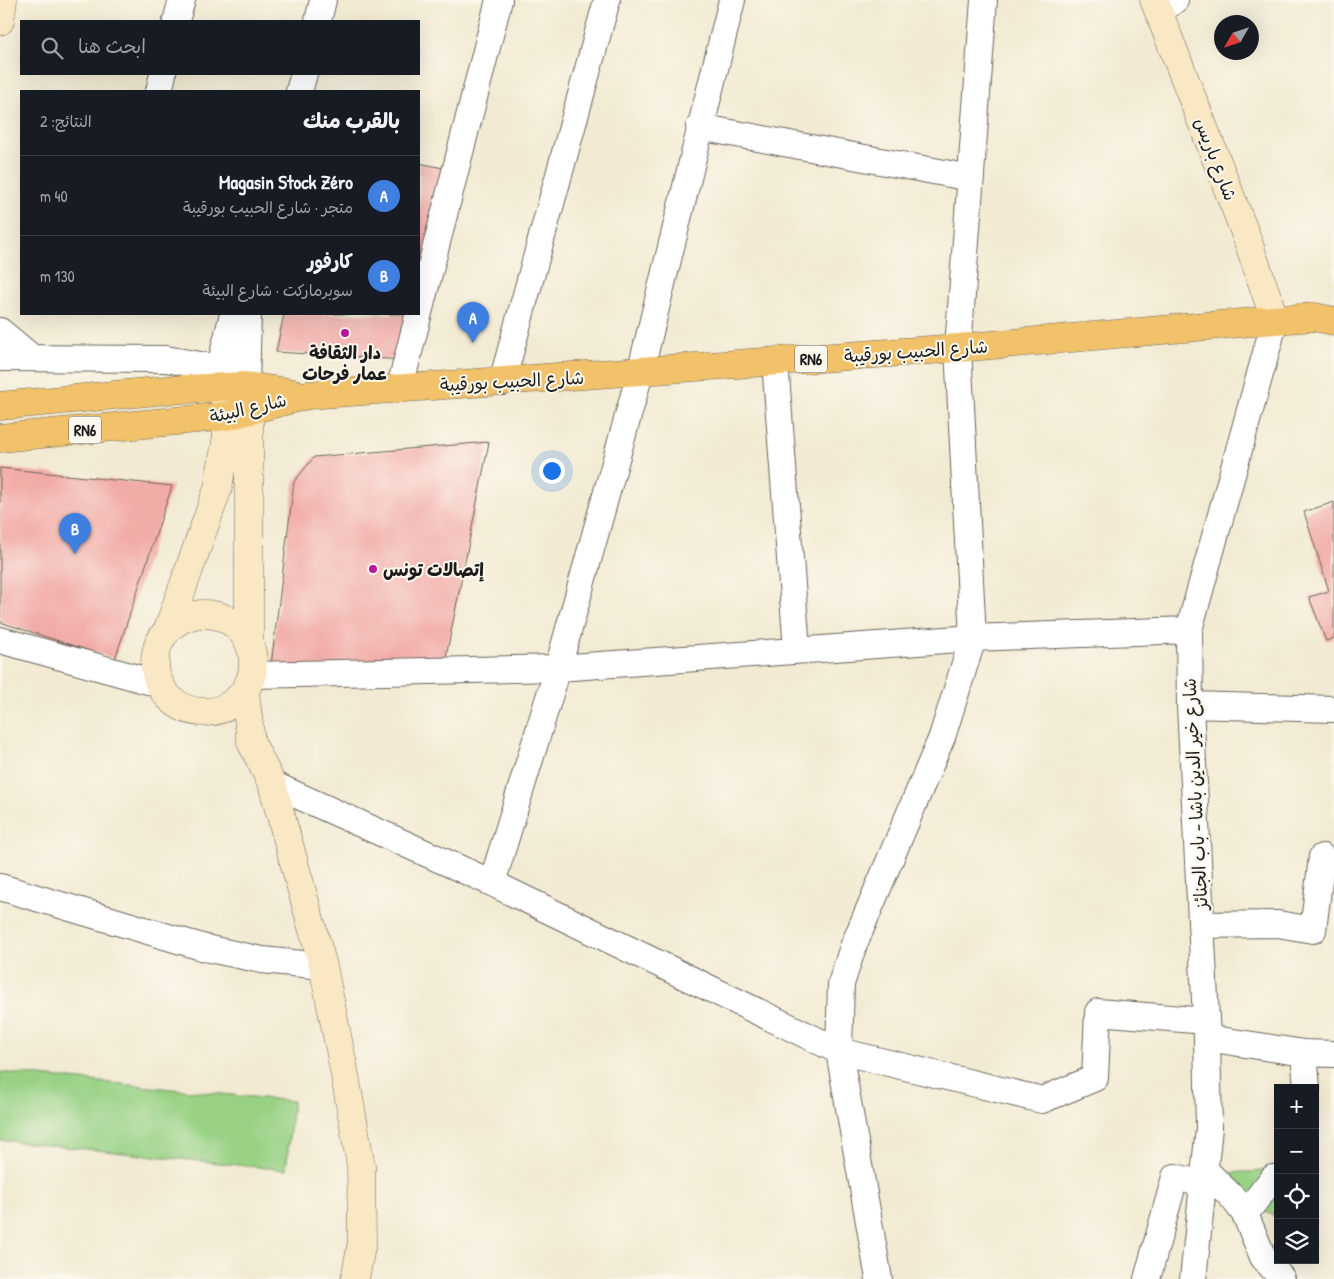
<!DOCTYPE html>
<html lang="ar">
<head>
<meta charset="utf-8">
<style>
  body { margin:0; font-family:"Patrick Hand","Playpen Sans Arabic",sans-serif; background:#242831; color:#f1f3f6; direction:rtl }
  .controls { position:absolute; right:15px; bottom:15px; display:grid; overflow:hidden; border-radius:0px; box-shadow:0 5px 20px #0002 }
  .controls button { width:45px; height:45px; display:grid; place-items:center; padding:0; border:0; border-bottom:1px solid #363941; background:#171b24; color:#f1f3f6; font:25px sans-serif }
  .compass { position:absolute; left:1214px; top:15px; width:45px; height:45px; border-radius:50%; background:#171b24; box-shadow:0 5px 20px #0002; rotate:231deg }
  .you { position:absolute; left:551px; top:470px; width:18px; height:18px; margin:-12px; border:4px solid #fff; border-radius:50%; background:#1a73e8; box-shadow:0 0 0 8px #1a73e833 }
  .badge { display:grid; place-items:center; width:32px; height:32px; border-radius:50%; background:#0b8043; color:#fff; font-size:16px; font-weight:700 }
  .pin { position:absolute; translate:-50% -41px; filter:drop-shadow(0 1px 2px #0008) }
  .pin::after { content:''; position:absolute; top:26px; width:18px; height:15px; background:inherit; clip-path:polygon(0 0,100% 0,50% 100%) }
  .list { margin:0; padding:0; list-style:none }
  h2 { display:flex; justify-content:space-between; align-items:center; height:65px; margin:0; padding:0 20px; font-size:21px }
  h2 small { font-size:16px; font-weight:400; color:#9ea1a6 }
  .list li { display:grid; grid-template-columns:32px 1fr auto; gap:15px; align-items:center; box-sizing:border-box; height:80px; padding:0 20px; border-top:1px solid #363941 }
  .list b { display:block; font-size:19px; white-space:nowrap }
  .list p { margin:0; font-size:16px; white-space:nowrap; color:#9ea1a6 }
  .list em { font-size:16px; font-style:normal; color:#9ea1a6 }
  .icon { flex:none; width:28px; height:28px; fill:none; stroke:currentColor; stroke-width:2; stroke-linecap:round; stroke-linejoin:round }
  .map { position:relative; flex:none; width:1334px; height:1279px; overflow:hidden; direction:ltr }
  .search { position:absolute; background:#171b24; box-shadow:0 5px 20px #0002; left:20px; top:20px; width:400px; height:55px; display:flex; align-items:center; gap:12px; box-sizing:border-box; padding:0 18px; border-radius:0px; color:#9ea1a6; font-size:19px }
  .panel { position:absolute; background:#171b24; box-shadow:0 5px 20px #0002; left:20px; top:90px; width:400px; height:225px; border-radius:0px; direction:rtl }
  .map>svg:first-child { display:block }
  .green { fill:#98d184; stroke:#5a7650 }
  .building { fill:#f2aca8 }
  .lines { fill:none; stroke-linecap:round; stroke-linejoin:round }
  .street-casing { stroke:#67645c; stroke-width:28 }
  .secondary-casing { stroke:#67645c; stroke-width:29 }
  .primary-casing { stroke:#67645c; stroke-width:29 }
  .street { stroke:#fff; stroke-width:26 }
  .secondary { stroke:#fae7c3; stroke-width:28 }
  .primary { stroke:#f2c26a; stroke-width:28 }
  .poi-dot { fill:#b5179e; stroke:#fbf7ec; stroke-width:2 }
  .labels { text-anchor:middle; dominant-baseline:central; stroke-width:4; stroke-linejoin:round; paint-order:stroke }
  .shield { fill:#fbf7ec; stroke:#5f5e5a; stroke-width:1 }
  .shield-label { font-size:16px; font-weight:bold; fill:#1c1c1c }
  .street-label { font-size:18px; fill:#1c1c1c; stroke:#fbf7ec }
  .poi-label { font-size:18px; font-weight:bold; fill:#1c1c1c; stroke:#fbf7ec }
</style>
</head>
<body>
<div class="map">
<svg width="1334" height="1279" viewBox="0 0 1334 1279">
  <rect width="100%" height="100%" fill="#fbf7ec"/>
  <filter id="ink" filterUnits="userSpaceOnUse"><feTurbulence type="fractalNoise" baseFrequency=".02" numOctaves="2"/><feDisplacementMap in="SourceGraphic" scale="10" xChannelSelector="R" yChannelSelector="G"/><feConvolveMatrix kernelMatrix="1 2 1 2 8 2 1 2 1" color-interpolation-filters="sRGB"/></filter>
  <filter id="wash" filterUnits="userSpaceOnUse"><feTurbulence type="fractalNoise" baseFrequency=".0096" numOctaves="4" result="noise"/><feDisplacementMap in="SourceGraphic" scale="20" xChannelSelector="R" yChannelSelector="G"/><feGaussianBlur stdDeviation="1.12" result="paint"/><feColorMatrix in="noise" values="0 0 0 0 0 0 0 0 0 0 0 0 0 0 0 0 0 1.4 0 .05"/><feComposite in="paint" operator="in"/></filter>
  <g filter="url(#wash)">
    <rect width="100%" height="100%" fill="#f2ead2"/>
    <path class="green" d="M 0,1072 L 293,1101 L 286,1170 L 0,1140 Z
      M 1278,1170 L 1278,1217 L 1244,1204 L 1227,1173 Z"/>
    <g id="blocks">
      <path class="building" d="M 419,163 L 448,169 L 419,292 Z
        M 284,314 L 414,314 L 404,360 L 276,352 Z
        M 489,442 L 446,657 L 270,673 L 294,482 L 314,457 Z
        M 0,468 L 172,486 L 115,659 L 0,622 Z
        M 1334,502 L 1334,638 L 1326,641 L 1309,597 L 1329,591 L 1304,512 Z"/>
    </g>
  </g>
  <g filter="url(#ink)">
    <use href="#blocks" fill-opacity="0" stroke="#67645c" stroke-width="1"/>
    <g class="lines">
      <defs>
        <path id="street" d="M 1159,11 L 1175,0
          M 176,21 L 182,0
          M 318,21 L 323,0
          M 159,91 L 163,74
          M 299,91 L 304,74
          M 699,127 L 971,178
          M 0,331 L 31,357
          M 0,358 L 166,359 L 246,373
          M 775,362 L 797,650
          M 502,382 L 607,0
          M 246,386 L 248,314
          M 224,387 L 223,354 L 233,314
          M 400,387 L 499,0
          M 0,640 L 159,684
          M 252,675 L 558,668 L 973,638 L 1189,630
          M 1190,705 L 1334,709
          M 272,784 L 492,883 L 839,1051 L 1042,1100 L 1095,1078 L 1098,1012 L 1206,1021
          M 492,883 L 558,668 L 640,373 L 732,0
          M 0,887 L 205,948 L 262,960 L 323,966
          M 1201,925 L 1278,924 L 1313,930 L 1322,857
          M 1207,1038 L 1304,1053 L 1334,1054
          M 1304,1053 L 1307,1088
          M 1205,1170 L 1232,1197 L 1245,1214 L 1263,1257 L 1282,1279
          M 1245,1214 L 1273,1178 L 1278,1178
          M 879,1279 L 839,1051 L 841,984 L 853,947 L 942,737 L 973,638 L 958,348 L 984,0
          M 1147,1279 L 1175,1177 L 1204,1184
          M 1193,1279 L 1209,1128 L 1207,1038 L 1190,705 L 1189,630 L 1275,320"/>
        <path id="secondary" d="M 1154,0 L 1245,233 L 1275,320
          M 0,21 L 3,0
          M 246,388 L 249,409 L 249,642
          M155 663a49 49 0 1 1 98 0a49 49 0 1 1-98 0Z
          M 168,629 L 218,488 L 227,436 L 224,387
          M 245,692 L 251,742 L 272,784 L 323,966 L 344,1070 L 361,1166 L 362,1242 L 355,1279"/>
        <path id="primary" d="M 0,406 L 167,390 L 246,386 L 294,393
          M 0,438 L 227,416 L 308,395 L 958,348 L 1275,320 L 1314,317 L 1334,321"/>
      </defs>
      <use href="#street" class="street-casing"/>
      <use href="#secondary" class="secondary-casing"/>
      <use href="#primary" class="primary-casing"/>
      <use href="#street" class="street"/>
      <use href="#secondary" class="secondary"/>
      <use href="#primary" class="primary"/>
    </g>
  </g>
  <g class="poi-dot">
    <circle cx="345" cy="333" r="5"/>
    <circle cx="373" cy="569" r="5"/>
  </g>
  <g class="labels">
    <g class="shield">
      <rect x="795" y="345.5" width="32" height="27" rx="4"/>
      <rect x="69" y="416.5" width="32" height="27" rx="4"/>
    </g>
    <g class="shield-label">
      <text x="811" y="359">RN6</text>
      <text x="85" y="430">RN6</text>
    </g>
    <g class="street-label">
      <text transform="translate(1216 159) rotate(69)">شارع باريس</text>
      <text transform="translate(916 351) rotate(-4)">شارع الحبيب بورقيبة</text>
      <text transform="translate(512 381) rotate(-3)">شارع الحبيب بورقيبة</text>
      <text transform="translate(248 408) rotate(-13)">شارع البيئة</text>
      <text transform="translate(1195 794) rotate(-93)">شارع خير الدين باشا - باب الجنائز</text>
    </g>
    <g class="poi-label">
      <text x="345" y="352">دار الثقافة<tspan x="345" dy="21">عمار فرحات</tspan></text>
      <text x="383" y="569" text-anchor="start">إتصالات تونس</text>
    </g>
  </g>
</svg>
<div class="controls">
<button>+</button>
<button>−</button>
<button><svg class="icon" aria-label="locate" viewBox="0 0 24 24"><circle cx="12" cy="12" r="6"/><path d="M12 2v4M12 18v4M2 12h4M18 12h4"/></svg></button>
<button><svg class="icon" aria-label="layers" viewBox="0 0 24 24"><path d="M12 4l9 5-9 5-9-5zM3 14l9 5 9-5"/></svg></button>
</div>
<svg class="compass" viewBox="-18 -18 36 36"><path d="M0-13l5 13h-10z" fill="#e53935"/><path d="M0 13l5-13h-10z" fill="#9ea1a6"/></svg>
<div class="you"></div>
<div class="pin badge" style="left:473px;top:343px;background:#3f7fe0">A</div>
<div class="pin badge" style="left:75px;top:554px;background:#3f7fe0">B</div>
<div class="search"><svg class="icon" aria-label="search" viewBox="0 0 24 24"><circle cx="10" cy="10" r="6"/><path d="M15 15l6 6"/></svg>ابحث هنا</div>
<section class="panel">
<h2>بالقرب منك<small>النتائج: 2</small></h2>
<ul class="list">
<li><span class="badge" style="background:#3f7fe0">A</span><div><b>Magasin Stock Zéro</b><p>متجر · شارع الحبيب بورقيبة</p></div><em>40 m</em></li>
<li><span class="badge" style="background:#3f7fe0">B</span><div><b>كارفور</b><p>سوبرماركت · شارع البيئة</p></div><em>130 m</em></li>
</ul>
</section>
</div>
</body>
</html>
